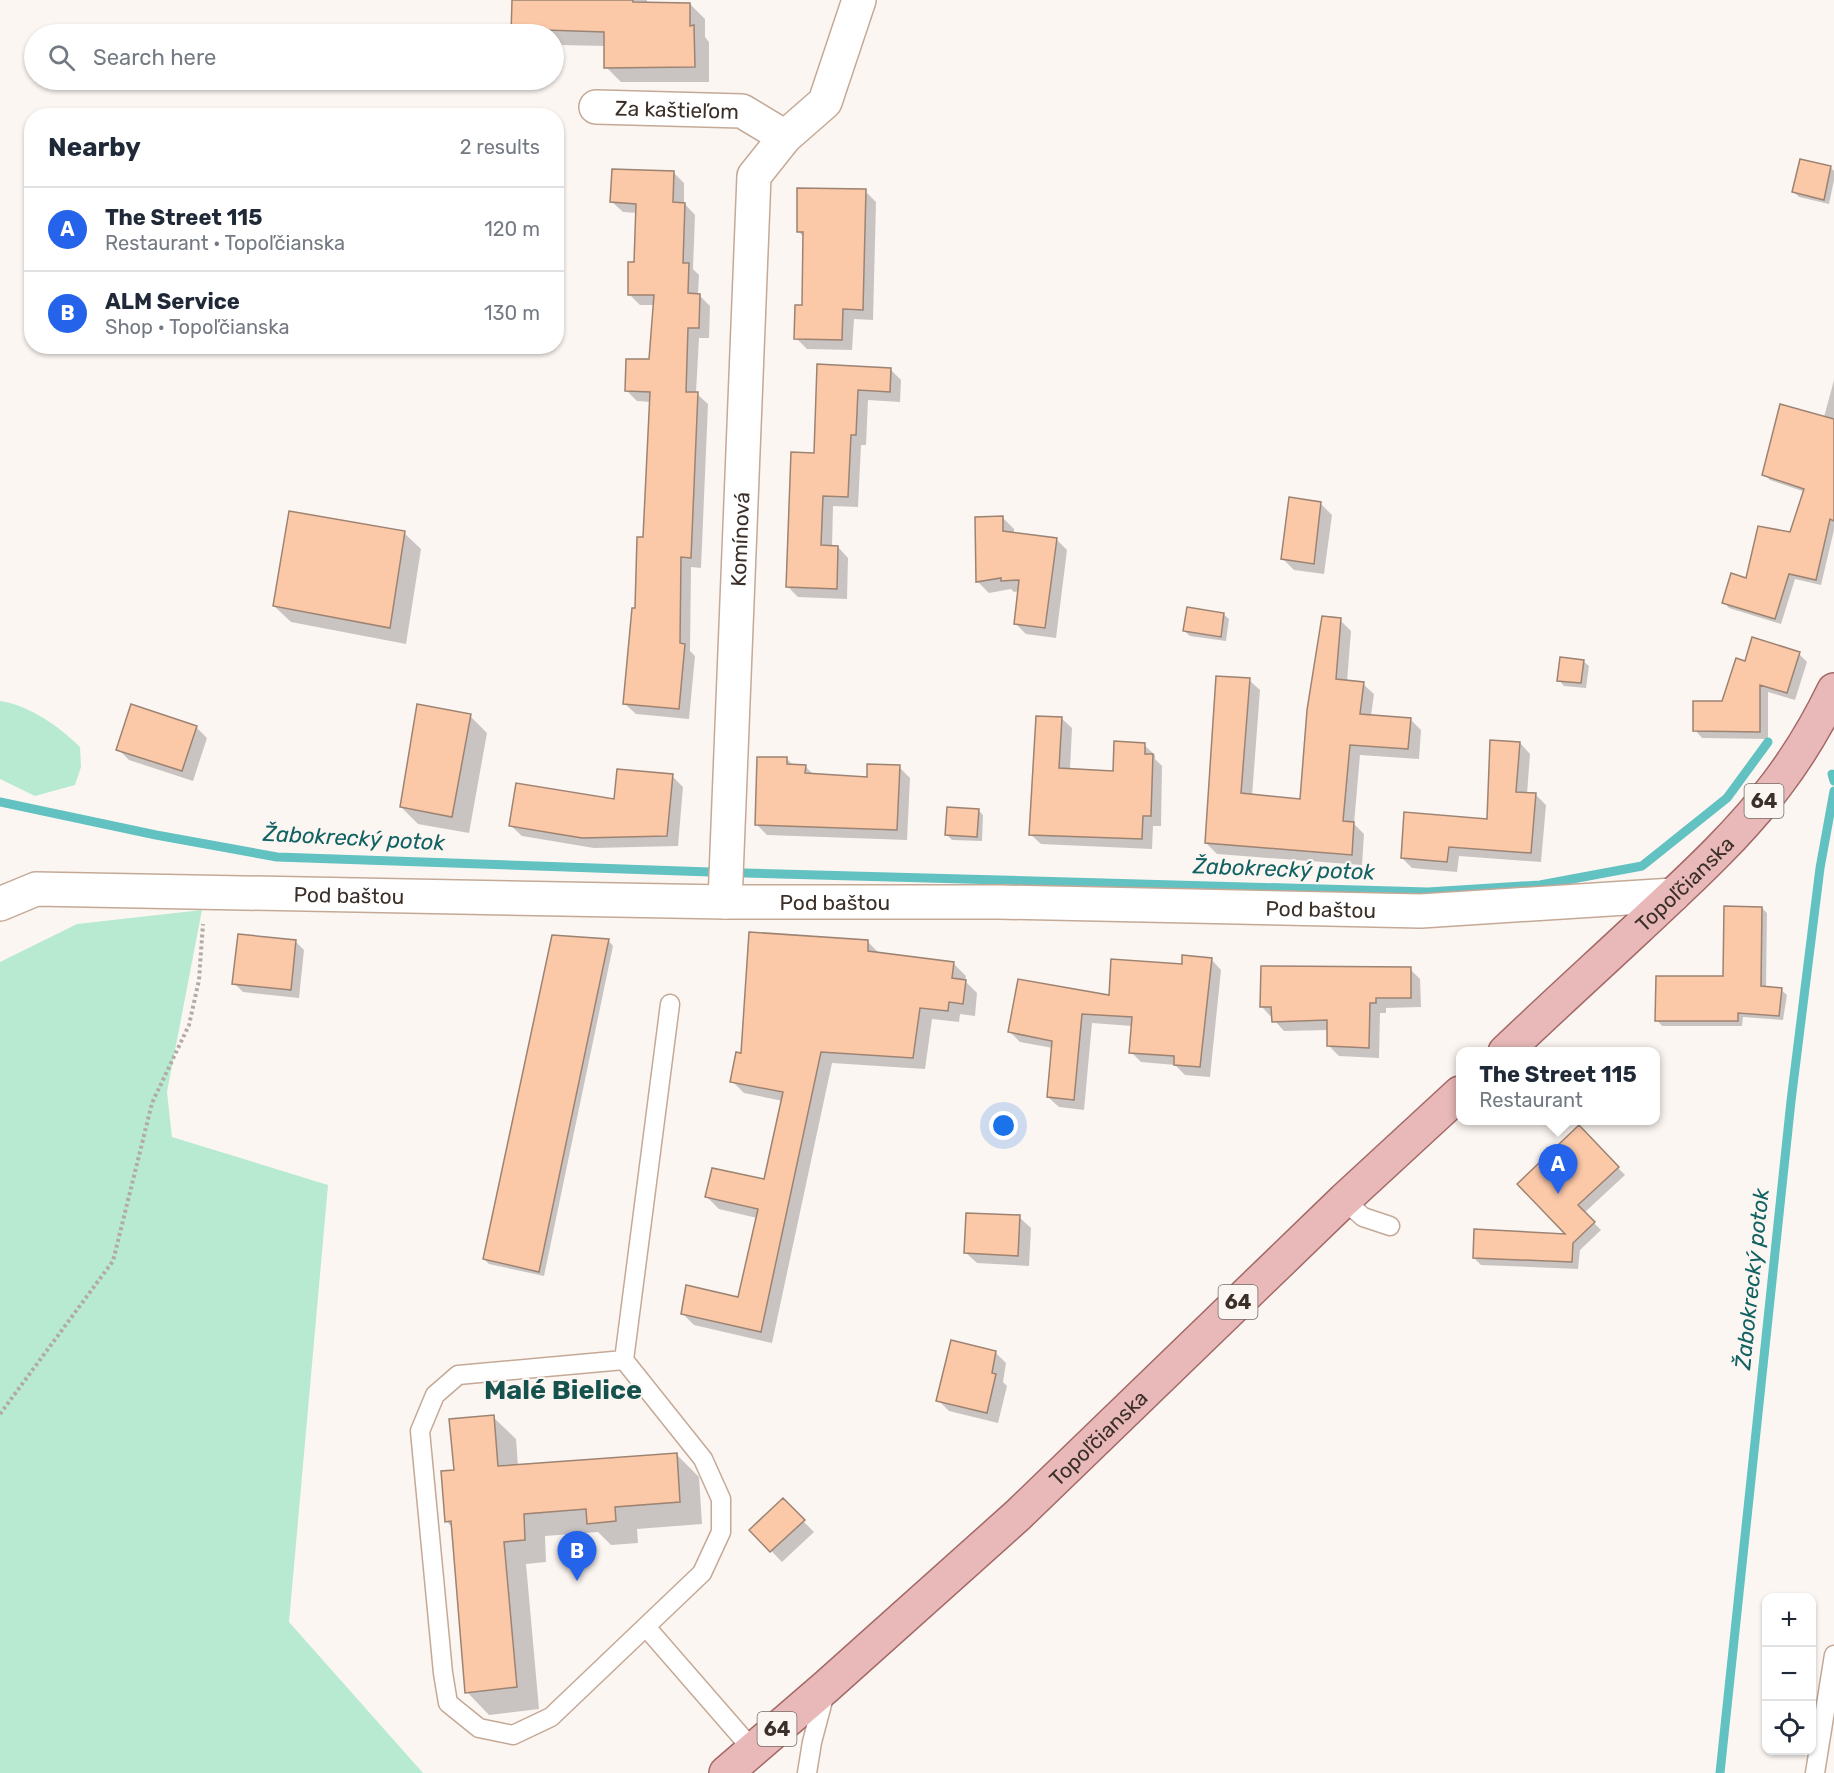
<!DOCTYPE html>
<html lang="en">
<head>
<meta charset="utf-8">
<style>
  body { margin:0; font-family:Rubik,sans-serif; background:#f6f6f7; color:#1f2937 }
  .controls { position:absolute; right:18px; bottom:18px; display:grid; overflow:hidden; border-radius:12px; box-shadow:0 2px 4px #0004 }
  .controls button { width:54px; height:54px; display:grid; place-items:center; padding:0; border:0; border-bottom:2px solid #e0e1e3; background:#fff; color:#1f2937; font:30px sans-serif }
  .you { position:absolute; left:1004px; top:1126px; width:21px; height:21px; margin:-15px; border:4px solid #fff; border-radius:50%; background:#1a73e8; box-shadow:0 0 0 9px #1a73e833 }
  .badge { display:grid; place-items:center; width:39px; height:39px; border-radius:50%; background:#2563eb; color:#fff; font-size:20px; font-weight:700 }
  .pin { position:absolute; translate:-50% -50px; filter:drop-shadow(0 2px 3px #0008) }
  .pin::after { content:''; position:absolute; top:32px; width:21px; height:18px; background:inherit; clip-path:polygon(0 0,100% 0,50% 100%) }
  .popup { position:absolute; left:1456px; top:1047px; width:204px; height:78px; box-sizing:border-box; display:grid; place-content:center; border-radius:12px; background:#fff; filter:drop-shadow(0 2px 4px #0005); font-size:20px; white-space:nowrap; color:#747a83 }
  .popup b { font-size:22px; color:#1f2937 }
  .popup::after { content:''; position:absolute; left:50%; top:100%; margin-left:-12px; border:12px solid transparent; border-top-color:#fff }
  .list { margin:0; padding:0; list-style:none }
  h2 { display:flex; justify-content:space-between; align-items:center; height:78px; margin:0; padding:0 24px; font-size:26px }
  h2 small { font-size:20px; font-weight:400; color:#747a83 }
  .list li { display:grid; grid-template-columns:39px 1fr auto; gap:18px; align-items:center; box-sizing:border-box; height:84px; padding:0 24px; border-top:2px solid #e0e1e3 }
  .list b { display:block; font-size:22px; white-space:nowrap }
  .list p { margin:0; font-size:20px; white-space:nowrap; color:#747a83 }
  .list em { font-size:20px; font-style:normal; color:#747a83 }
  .icon { flex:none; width:33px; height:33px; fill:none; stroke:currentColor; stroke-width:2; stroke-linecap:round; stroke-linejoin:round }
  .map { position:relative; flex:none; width:1834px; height:1773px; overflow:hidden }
  .search { position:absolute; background:#fff; box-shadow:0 2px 4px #0004; left:24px; top:24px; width:540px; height:66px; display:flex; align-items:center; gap:15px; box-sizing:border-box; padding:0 21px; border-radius:33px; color:#747a83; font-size:22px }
  .panel { position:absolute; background:#fff; box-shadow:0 2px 4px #0004; left:24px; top:108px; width:540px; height:246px; border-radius:24px }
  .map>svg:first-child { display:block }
  .green { fill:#b7ead1 }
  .shadow { fill:#0003 }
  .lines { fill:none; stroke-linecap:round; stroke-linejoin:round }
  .stream { stroke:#62c1c1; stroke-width:9 }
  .building { fill:#fbc8a8; stroke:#9d8372; stroke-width:1.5 }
  .service-casing { stroke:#c4a997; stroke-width:21 }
  .minor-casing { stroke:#c4a997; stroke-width:36 }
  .primary-casing { stroke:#a26967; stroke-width:36 }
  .path { stroke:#b2aaa5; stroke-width:4; stroke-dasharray:3 3; stroke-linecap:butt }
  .service { stroke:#fff; stroke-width:18 }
  .minor { stroke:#fff; stroke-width:33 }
  .primary { stroke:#e9b8b8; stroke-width:33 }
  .labels { text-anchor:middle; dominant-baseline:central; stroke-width:4.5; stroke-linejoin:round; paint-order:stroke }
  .shield { fill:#fcf6f2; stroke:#756b65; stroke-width:1.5 }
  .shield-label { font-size:20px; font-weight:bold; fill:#3b3029 }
  .street-label { font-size:21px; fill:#3b3029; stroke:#fcf6f2 }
  .water-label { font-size:22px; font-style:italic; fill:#116263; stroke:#fcf6f2 }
  .district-label { font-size:27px; font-weight:bold; fill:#15524e; stroke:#fcf6f2 }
</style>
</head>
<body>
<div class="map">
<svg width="1834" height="1773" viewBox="0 0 1834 1773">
  <rect width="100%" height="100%" fill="#fcf6f2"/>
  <path class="green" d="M 0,701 C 29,705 60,727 80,747 L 81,767 L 75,785 L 35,796 L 0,779 Z
    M 202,910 L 167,1092 L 172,1137 L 328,1185 L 289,1622 L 423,1773 L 0,1773 L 0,962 L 77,924 Z"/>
  <path class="shadow" d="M 513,0 L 647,0 L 647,4 L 690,4 L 705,19 L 705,37 L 709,42 L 709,82 L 621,82 L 606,67 L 606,46 L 561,45 L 560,63 L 554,63 L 554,34 L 513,34 Z
    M 1830,167 L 1834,171 L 1834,180 L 1829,204 L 1799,197 L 1794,192 Z
    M 673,172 L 684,183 L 684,203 L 695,215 L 693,269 L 699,275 L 698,294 L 710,306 L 709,338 L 699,338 L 696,393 L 708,404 L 701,568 L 691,567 L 690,651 L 695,656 L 689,719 L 636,714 L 625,704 L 645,539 L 651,402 L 637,401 L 626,390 L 650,361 L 654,305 L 640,305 L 630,295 L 636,264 L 638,213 L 623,212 L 612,202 Z
    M 865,191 L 876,202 L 873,320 L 854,319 L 852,350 L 807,349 L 796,338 L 803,307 L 805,238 L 798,231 Z
    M 819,366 L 890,369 L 901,380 L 900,402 L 868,400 L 866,445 L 861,445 L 858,507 L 833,506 L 832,547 L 838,547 L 848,558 L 847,599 L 798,597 L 788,587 L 815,454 Z
    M 1834,380 L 1834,530 L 1821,585 L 1795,579 L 1781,624 L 1729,608 L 1724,602 L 1791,534 L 1805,492 L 1770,480 L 1764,474 L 1824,417 Z
    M 1321,504 L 1332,515 L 1324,574 L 1294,570 L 1283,559 Z
    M 976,518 L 1003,518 L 1014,529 L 1014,534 L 1056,539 L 1067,550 L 1056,638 L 1026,634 L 1015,623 L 1019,591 L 1014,592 L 1011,589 L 989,593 L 978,582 Z
    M 404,533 L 421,549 L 406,644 L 291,622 L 274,606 Z
    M 1223,614 L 1229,619 L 1226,641 L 1190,636 L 1184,631 Z
    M 1340,620 L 1351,631 L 1347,682 L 1363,684 L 1374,694 L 1371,716 L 1410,719 L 1421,730 L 1419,759 L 1360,755 L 1354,824 L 1364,834 L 1362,865 L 1217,854 L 1206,843 L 1249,680 L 1260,690 L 1252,796 L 1302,801 Z
    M 1799,654 L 1807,662 L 1795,700 L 1768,692 L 1768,739 L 1702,738 L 1695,730 L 1723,702 L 1746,662 Z
    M 1583,661 L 1589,666 L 1586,688 L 1564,686 L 1559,680 Z
    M 470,716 L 487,733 L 469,833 L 418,824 L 401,807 Z
    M 1061,718 L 1072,728 L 1070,770 L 1114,772 L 1144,745 L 1155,755 L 1155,759 L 1162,766 L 1161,826 L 1153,826 L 1152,849 L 1041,844 L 1030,834 Z
    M 196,727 L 207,738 L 193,781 L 129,760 L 118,749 Z
    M 1520,743 L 1530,754 L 1527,794 L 1535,794 L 1546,805 L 1541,862 L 1459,856 L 1457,872 L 1412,868 L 1402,858 L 1488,820 Z
    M 787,759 L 793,765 L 805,766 L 814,775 L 868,779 L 899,767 L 910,778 L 907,840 L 767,835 L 756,824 Z
    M 672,776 L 683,787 L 678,846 L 594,848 L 522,836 L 510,825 L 615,801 Z
    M 978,810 L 983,815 L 982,841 L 952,840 L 947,835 Z
    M 1762,908 L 1767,913 L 1766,988 L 1781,990 L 1787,995 L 1783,1020 L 1743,1017 L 1742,1026 L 1662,1026 L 1657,1020 L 1724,977 Z
    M 608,940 L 613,946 L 544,1276 L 489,1264 L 484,1259 Z
    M 295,941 L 304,950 L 299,998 L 243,992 L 234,983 Z
    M 868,942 L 880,954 L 954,964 L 966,976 L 965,981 L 977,993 L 975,1016 L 960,1014 L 959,1022 L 932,1019 L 925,1069 L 832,1063 L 772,1343 L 694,1325 L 682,1313 L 739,1298 L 757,1218 L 719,1209 L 707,1197 L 766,1181 L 783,1101 L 744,1093 L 732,1081 L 743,1055 Z
    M 1211,959 L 1221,970 L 1210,1077 L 1185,1075 L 1175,1065 L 1141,1062 L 1131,1052 L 1132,1026 L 1092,1023 L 1084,1110 L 1059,1107 L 1048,1097 L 1053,1048 L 1020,1042 L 1010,1032 L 1111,997 L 1183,965 Z
    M 1410,969 L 1420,979 L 1421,1007 L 1386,1008 L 1386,1013 L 1380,1013 L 1379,1058 L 1339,1056 L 1328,1045 L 1328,1030 L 1284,1031 L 1262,1007 Z
    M 1579,1128 L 1625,1175 L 1584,1213 L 1601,1230 L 1580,1250 L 1578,1269 L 1481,1265 L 1474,1258 L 1569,1236 Z
    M 1019,1217 L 1031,1228 L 1029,1266 L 977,1263 L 965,1252 Z
    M 995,1352 L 1006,1363 L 1003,1382 L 1007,1386 L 998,1423 L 949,1411 L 938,1400 Z
    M 493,1417 L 516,1439 L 518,1466 L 676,1454 L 699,1477 L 702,1524 L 637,1529 L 638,1543 L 611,1545 L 598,1532 L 545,1536 L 546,1562 L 526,1564 L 539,1709 L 489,1715 L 467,1692 L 453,1528 L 446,1521 L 456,1471 Z
    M 783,1501 L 814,1532 L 782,1562 L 751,1530 Z"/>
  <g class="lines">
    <path class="stream" d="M 1832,774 L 1834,781
      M 0,802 L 156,835 L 277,857 L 710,872
      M 745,873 L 1428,892 L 1540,885 L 1642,866 L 1727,798 L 1768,742
      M 1720,1773 L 1791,1101 L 1820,868 L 1834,791"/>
  </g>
  <path class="building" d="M 512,0 L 633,0 L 633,2 L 690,3 L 690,26 L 694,25 L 695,67 L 604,68 L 604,32 L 546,30 L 546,34 L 511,34 Z
    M 1800,159 L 1831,166 L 1824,200 L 1792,192 Z
    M 612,169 L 674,171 L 673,202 L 685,203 L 683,263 L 689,263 L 688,293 L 700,294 L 699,328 L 688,328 L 686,392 L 698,392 L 691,558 L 681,557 L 680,643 L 685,644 L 679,709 L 623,704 L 632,608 L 635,608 L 637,537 L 643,537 L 650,392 L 625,391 L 626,359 L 649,359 L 654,295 L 628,295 L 628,262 L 634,262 L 636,204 L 610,202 Z
    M 797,188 L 866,189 L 863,310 L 843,309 L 842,340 L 794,339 L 795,305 L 802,305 L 803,232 L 797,232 Z
    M 817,364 L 891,368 L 890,392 L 858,390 L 856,435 L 851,435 L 848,497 L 823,496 L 821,545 L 838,546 L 837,589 L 786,587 L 791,452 L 814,453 Z
    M 1780,404 L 1834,419 L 1834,521 L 1830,519 L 1816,580 L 1789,574 L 1775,619 L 1722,603 L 1731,573 L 1746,578 L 1758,526 L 1790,532 L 1804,489 L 1762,475 Z
    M 1289,497 L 1321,502 L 1314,564 L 1281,559 Z
    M 289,511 L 405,531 L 390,628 L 273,606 Z
    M 1003,516 L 1003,531 L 1057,538 L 1045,628 L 1014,624 L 1019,580 L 1001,581 L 1001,578 L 976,582 L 975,517 Z
    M 1187,607 L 1224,613 L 1221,637 L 1183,631 Z
    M 1322,616 L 1341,618 L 1336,679 L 1364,682 L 1360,714 L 1411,718 L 1408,749 L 1350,745 L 1343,821 L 1354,822 L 1352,855 L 1205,843 L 1216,676 L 1250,678 L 1241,793 L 1300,799 L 1307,710 Z
    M 1752,637 L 1800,652 L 1787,693 L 1760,685 L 1760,732 L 1693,731 L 1693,701 L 1722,701 L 1736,658 L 1745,661 Z
    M 1560,657 L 1584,660 L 1581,683 L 1557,681 Z
    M 131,704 L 197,726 L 182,771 L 116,750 Z
    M 417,704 L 471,714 L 452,817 L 400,807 Z
    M 1036,716 L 1062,717 L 1059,768 L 1113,771 L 1114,741 L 1145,743 L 1145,754 L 1153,754 L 1151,816 L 1143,816 L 1142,839 L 1029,835 Z
    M 1490,740 L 1520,742 L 1516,792 L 1536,793 L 1531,853 L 1449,847 L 1447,862 L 1401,858 L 1404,812 L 1487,819 Z
    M 757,757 L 787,757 L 787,764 L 806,765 L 805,773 L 867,777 L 867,764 L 900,765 L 897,830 L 755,825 Z
    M 617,769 L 673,774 L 667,836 L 582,838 L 509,826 L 516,783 L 614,799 Z
    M 947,807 L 979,809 L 977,837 L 945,835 Z
    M 1724,906 L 1762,907 L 1761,986 L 1782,988 L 1779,1016 L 1738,1013 L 1738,1021 L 1655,1021 L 1656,976 L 1723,976 Z
    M 749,932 L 868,940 L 868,951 L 954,962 L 952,978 L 966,980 L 963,1004 L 949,1002 L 948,1011 L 920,1008 L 913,1058 L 821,1052 L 761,1332 L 681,1314 L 686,1285 L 738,1297 L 758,1209 L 705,1197 L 712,1168 L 764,1179 L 783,1092 L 730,1082 L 736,1052 L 741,1053 Z
    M 238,934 L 296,940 L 291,990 L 232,984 Z
    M 552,935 L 609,939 L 539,1272 L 483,1259 Z
    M 1182,955 L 1212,958 L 1200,1067 L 1174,1065 L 1174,1056 L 1129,1053 L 1132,1017 L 1082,1014 L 1074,1100 L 1047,1097 L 1052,1041 L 1008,1032 L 1018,979 L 1109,995 L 1111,959 L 1182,964 Z
    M 1261,966 L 1411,967 L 1411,998 L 1376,998 L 1376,1003 L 1370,1003 L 1369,1048 L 1327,1046 L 1327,1020 L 1272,1022 L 1271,1007 L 1260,1007 Z
    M 1579,1125 L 1619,1167 L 1578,1205 L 1595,1222 L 1573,1243 L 1572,1262 L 1473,1258 L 1474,1229 L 1565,1234 L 1517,1184 Z
    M 966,1213 L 1020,1215 L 1018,1256 L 964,1253 Z
    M 951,1340 L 996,1351 L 992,1373 L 996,1374 L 987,1413 L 936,1401 Z
    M 494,1415 L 498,1466 L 677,1453 L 680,1502 L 615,1507 L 616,1521 L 587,1524 L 586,1509 L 524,1514 L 525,1540 L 504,1542 L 517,1687 L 465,1693 L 451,1521 L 445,1522 L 441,1471 L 454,1470 L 449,1419 Z
    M 783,1498 L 805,1520 L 770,1552 L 749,1530 Z"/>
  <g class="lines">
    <defs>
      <path id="service" d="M 1344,1200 L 1363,1217 L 1390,1226
        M 624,1360 L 458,1375 L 435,1395 L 420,1431 L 443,1673 L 448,1703 L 479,1728 L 513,1735 L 551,1717 L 702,1573 L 721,1532 L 721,1499 L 703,1459 L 624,1360 L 670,1004
        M 646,1627 L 753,1750
        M 807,1773 L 812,1742 L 825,1693
        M 1815,1773 L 1834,1655"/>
      <g id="minor">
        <path id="s1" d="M 596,107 L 742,111 L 785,137"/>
        <path id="s2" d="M 725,902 L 754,176 L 785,137 L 825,102 L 859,0"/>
        <path id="s3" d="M 0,904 L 36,889 L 725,902 L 999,902 L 1421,911 L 1673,895"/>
      </g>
      <g id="primary">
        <path id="s4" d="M 1505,1052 C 1549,1010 1594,969 1638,928 C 1687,882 1737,837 1777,784 C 1799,755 1818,723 1834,690"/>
        <path id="s5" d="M 726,1773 L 827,1686 L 1018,1515 L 1344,1200 L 1460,1093"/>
      </g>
    </defs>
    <use href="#service" class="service-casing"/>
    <use href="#minor" class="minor-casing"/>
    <use href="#primary" class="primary-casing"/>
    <path class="path" d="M 0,1414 L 113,1261 L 152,1103 L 189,1025 L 199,980 L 203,924"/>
    <use href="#service" class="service"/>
    <use href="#minor" class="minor"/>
    <use href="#primary" class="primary"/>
  </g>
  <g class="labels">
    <g class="shield">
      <rect x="1744.5" y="784" width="39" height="34" rx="4.5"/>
      <rect x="1218.5" y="1285" width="39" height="34" rx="4.5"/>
      <rect x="757.5" y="1712" width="39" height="34" rx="4.5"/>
    </g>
    <g class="shield-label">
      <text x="1764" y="801">64</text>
      <text x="1238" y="1302">64</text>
      <text x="777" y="1729">64</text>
    </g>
    <g class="street-label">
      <text stroke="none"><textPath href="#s1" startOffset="81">Za kaštieľom</textPath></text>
      <text stroke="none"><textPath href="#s2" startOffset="363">Komínová</textPath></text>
      <text stroke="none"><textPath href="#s4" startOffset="246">Topoľčianska</textPath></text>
      <text stroke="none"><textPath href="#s3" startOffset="352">Pod baštou</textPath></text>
      <text stroke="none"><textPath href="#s3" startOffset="838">Pod baštou</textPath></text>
      <text stroke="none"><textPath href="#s3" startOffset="1324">Pod baštou</textPath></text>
      <text stroke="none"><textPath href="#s5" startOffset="501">Topoľčianska</textPath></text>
    </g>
    <g class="water-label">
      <text transform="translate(354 838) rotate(3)">Žabokrecký potok</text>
      <text transform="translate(1284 869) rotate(2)">Žabokrecký potok</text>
      <text transform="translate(1752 1279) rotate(-84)">Žabokrecký potok</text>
    </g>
    <g class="district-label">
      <text x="563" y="1390">Malé Bielice</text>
    </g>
  </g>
</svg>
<div class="controls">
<button>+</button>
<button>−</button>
<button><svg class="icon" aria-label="locate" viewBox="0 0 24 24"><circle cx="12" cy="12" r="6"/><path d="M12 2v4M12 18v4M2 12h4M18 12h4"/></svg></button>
</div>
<div class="you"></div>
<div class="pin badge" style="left:1558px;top:1194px">A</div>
<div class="popup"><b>The Street 115</b>Restaurant</div>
<div class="pin badge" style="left:577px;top:1581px">B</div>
<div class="search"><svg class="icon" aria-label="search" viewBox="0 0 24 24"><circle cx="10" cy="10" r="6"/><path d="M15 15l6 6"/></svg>Search here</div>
<section class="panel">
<h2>Nearby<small>2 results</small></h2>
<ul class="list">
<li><span class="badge">A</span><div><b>The Street 115</b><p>Restaurant · Topoľčianska</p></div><em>120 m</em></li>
<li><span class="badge">B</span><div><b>ALM Service</b><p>Shop · Topoľčianska</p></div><em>130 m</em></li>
</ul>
</section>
</div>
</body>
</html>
